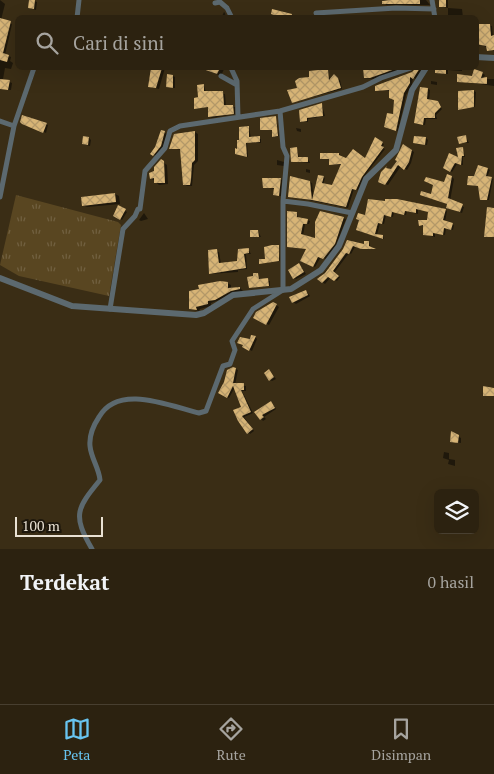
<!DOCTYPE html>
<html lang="id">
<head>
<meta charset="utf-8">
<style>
  body { margin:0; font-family:"PT Serif",serif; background:#342a19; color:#f1f3f6 }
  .controls { position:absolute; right:15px; bottom:15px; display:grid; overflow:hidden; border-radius:8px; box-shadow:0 5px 20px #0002 }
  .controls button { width:45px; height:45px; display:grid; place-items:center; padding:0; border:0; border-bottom:1px solid #483f30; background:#2c2210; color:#f1f3f6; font:25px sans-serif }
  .scale { position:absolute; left:15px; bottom:12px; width:88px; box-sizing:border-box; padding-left:5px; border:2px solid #e9e1d3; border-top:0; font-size:14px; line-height:18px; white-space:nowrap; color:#e9e1d3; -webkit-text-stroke:4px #1d170c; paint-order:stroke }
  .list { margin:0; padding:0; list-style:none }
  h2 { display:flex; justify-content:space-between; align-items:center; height:65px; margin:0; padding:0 20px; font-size:21px }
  h2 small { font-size:16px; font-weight:400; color:#a6a49f }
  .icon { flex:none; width:28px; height:28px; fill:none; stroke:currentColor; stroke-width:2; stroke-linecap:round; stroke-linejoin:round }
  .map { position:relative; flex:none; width:494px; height:549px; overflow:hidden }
  .search { position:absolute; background:#2c2210; box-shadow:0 5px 20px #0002; left:15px; right:15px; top:15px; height:55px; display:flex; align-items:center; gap:12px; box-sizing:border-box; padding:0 18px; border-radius:8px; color:#a6a49f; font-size:19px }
  .sheet { height:155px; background:#2c2210 }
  nav { display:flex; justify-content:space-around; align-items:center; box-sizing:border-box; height:70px; border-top:1px solid #483f30; background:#2c2210; font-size:14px; color:#a6a49f }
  nav a { display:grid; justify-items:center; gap:2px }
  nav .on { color:#68c4f0 }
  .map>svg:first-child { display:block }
  .grass { fill:url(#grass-tufts) }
  .shadow { fill:#0007 }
  .building { fill:url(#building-cross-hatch) }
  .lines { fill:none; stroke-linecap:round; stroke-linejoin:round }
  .minor { stroke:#5c696f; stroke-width:5 }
  .tertiary { stroke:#5c696f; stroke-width:6 }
</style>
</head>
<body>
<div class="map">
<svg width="494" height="549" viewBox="0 0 494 549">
  <defs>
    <pattern id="grass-tufts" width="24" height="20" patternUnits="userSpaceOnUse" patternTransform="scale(1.25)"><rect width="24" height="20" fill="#594621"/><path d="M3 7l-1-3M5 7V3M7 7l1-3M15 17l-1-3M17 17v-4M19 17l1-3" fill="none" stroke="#716040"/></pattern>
    <pattern id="building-cross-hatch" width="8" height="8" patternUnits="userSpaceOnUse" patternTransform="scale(1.25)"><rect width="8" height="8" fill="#d7b476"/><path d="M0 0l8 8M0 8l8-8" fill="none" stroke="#b39868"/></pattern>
  </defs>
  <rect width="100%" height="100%" fill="#3a2d15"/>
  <path class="grass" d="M 16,195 L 118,222 L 121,225 L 109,296 L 19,276 L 0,265 Z"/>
  <path class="shadow" d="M 0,0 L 5,4 L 1,20 L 12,24 L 5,55 L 11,57 L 10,61 L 13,63 L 11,69 L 5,68 L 3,79 L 12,83 L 11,90 L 0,89 Z
    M 383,0 L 426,0 L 430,5 L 386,5 Z
    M 439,0 L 448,0 L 448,8 L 462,9 L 463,18 L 448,17 L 448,8 L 440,6 Z
    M 34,1 L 37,2 L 36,10 L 30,8 Z
    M 224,12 L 225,13 L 226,18 L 221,18 Z
    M 429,15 L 432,18 L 391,18 L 390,16 Z
    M 366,16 L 377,18 L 334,18 Z
    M 476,24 L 492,26 L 494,51 L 480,44 L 478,49 L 476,49 Z
    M 155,68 L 165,68 L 159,89 L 152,87 Z
    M 202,68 L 222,68 L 224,69 L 221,76 Z
    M 364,68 L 405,68 L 373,79 L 365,78 Z
    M 416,68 L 422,69 L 416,79 L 413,77 L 412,85 L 406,95 L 398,131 L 387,127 L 394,116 L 395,100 L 390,91 L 377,90 L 414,73 Z
    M 437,68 L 462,68 L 462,71 L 448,70 L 448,74 L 439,74 Z
    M 328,70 L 330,80 L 336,77 L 340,80 L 342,89 L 293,102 L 298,89 Z
    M 482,73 L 485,75 L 483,79 L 494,79 L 494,86 L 458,81 Z
    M 173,76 L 175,77 L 175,88 L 170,88 L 167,87 Z
    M 431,81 L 437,82 L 437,85 L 431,84 Z
    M 204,86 L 206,92 L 225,94 L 226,107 L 235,107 L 235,114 L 212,118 L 210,117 L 209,107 L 195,108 Z
    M 428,89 L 430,90 L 429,101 L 437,103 L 442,109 L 436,115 L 437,119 L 426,119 L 425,125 L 418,124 Z
    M 474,91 L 476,92 L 475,107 L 459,109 Z
    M 322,105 L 325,116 L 308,119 L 308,122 L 301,121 L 300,111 Z
    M 276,117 L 279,136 L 275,137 L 273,130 L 262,129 Z
    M 22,121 L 46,124 L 48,125 L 46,133 Z
    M 240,128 L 249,128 L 251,138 L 261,139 L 261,143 L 247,143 L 248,157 L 238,154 Z
    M 296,128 L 301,129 L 301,132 L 297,131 Z
    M 162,131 L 167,134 L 163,147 L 156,156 L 152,153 Z
    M 195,132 L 198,134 L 198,161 L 194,165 L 192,186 L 187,186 L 184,184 L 182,150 L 171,148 Z
    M 466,137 L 469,143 L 460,143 Z
    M 89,138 L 91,140 L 90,146 L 83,144 Z
    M 426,138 L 428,140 L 427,145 L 417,144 Z
    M 375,139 L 384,144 L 382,148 L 385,149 L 363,178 L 358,190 L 354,189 L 348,208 L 289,196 L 310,182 L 312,183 L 314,199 L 323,177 L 325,178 L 323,185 L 332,187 L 342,165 L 332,165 L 330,159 L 321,158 L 339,154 L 346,160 L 366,159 Z
    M 403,145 L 414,152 L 411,163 L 407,170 L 401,166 L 388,185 L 380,182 L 382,172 L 387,168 L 391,171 L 398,161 Z
    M 463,148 L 465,157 L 463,157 L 463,165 L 457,164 L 452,172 L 445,167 L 459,160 Z
    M 297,149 L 299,158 L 308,159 L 310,163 L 292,161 Z
    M 277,160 L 284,162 L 284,166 L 277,165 Z
    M 161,161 L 167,165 L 168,184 L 159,185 L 151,178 Z
    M 306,169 L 310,170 L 310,173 L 306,172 Z
    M 488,169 L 490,170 L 487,177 L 493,179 L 489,200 L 483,200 L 480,186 L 468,185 Z
    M 452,177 L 454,179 L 450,201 L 464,207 L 462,213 L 450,208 L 449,204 L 431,195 Z
    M 280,179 L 282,180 L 281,196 L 274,195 L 275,189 L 264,187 Z
    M 115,194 L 119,196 L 120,204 L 87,207 L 83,205 Z
    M 369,200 L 445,210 L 447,211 L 445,222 L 454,225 L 453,230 L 446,228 L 445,235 L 435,233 L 435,237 L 424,234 L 425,226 L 420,225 L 428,221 L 429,212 L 418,209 L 418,214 L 407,211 L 406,215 L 394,212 L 393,217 L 386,215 L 384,224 L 380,223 L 377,235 L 383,236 L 384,239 L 359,231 L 366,217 Z
    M 119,207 L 127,212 L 122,220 L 114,215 Z
    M 321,212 L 346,219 L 336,245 L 326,259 L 321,257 L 315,267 L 302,260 L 308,249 L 289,247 L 297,213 L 298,218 L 310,221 L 309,224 L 305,224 L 303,236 L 317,240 Z
    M 144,213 L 148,219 L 141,221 L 139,220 Z
    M 258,231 L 261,237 L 251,236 Z
    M 348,241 L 365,246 L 369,242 L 371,248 L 374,249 L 364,249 L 355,247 L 351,254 L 349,253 L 334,273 L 340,277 L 337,281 L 331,277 L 325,284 L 319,279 L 344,250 Z
    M 278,246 L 280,261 L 261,263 L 266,260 Z
    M 248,249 L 251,254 L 246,254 L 247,269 L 238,270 L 238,272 L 210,274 L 216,251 L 219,252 L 221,264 L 238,262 L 239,250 Z
    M 299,264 L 306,274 L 296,279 L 294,278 Z
    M 258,274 L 260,280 L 270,281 L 270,286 L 250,287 Z
    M 227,283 L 231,285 L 231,289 L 240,288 L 243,291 L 211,303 L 211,306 L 200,309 L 199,311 L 190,309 L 200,290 Z
    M 306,291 L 310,296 L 296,304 L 293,302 Z
    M 273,303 L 279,307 L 269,325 L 255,318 Z
    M 255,337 L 257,339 L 252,351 L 244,347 Z
    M 233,368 L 238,370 L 235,385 L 246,386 L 246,391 L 242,391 L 253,413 L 244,417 L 254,431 L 250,434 L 239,421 L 242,407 L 235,387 L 229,398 L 220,393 Z
    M 269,371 L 276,379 L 272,381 L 270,380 Z
    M 271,403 L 276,409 L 264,417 L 266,419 L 263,421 L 256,413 Z
    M 452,433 L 461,438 L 461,443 L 451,441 Z
    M 444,452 L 449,453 L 449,459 L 455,460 L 455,466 L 448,464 L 449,460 L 443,458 Z"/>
  <path class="building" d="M 29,0 L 35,0 L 34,9 L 28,8 Z
    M 390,0 L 420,0 L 420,4 L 382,4 L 382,1 Z
    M 439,0 L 446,0 L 446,7 L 439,7 Z
    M 272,9 L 292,14 L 291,18 L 282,16 L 282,18 L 274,18 L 274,15 L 271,14 Z
    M 0,18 L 11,21 L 3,53 L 9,55 L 7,62 L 0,60 Z
    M 476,24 L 490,24 L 491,36 L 494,35 L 494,50 L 487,51 L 486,46 L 476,44 Z
    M 151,68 L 162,68 L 156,88 L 148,87 Z
    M 200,68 L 220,68 L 217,74 Z
    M 363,68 L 398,68 L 370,78 L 364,78 Z
    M 416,68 L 420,68 L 413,79 L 410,77 L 410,83 L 404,93 L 396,131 L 384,127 L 387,113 L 393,114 L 394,100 L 389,98 L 389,90 L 375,91 L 375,86 L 412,72 Z
    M 435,68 L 446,68 L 446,74 L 435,73 Z
    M 328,69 L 329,80 L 334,74 L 338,78 L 341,88 L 292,103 L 287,90 L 297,88 L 295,81 L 299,78 L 309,77 L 309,71 Z
    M 474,69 L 483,72 L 481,78 L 487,77 L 487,84 L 457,82 L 457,74 L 472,76 Z
    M 167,74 L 173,75 L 173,88 L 166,87 Z
    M 0,79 L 10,80 L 8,90 L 0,89 Z
    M 204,84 L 204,91 L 223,91 L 224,105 L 233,105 L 234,114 L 208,117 L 208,107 L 194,109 L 194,98 L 198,97 L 197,85 Z
    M 420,87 L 428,88 L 427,99 L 438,101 L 441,107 L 435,113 L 435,118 L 424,118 L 423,125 L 414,123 Z
    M 474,90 L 474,107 L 458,110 L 458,91 Z
    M 322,103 L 323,116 L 307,118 L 307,121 L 300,122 L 299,110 Z
    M 22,115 L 47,123 L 43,133 L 22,124 L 20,122 Z
    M 276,116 L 278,136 L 272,137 L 272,130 L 260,130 L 260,118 Z
    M 249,126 L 249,137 L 260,136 L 260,142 L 246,143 L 247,157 L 235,154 L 235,148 L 237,149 L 237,140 L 239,140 L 239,127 Z
    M 161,130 L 165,131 L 161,146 L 153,156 L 150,154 L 155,147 Z
    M 195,131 L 195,160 L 192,163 L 191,180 L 190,185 L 183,185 L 180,149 L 169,149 L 174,134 Z
    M 466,135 L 467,142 L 459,144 L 457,137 Z
    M 83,136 L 89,137 L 88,145 L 82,144 Z
    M 414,136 L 426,137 L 425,145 L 413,143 Z
    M 375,137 L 383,142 L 381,146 L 384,147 L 362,177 L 356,190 L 352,189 L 346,207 L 312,200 L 318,175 L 324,176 L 322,183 L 332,185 L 341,164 L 329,165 L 329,159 L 320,159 L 320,153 L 339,153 L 339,155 L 346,158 L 353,149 L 365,158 Z
    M 403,144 L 412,150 L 409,162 L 404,170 L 398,165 L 385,185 L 378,182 L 381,172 L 387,166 L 386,168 L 391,169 L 397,161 L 395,160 Z
    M 297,147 L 298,157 L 308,157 L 308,162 L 291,162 L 290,148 Z
    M 463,147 L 464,156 L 462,156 L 461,165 L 455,163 L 450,172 L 443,168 L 449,153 L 458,157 L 456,148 Z
    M 161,159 L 164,161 L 165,183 L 154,183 L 154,178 L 150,179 L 149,173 L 154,171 L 154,167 Z
    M 478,165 L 488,168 L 486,176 L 492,177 L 487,200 L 480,200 L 478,186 L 467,185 L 468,176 L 474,176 Z
    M 447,174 L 452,176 L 448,198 L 463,204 L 460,212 L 446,208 L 447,204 L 420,195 L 421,191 L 431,194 L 433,185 L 424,181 L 426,177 L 444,182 Z
    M 290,176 L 310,181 L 312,200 L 288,197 Z
    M 262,178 L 281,178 L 279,196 L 273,195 L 274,188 L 263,188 Z
    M 115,193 L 116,202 L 82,206 L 81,197 Z
    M 368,199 L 385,201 L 385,199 L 397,199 L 446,209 L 443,220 L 453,223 L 451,230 L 444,228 L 443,235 L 433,233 L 433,236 L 423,235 L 423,225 L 419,226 L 418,220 L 427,220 L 428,212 L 416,209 L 416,213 L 405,211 L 404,215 L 392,212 L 391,217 L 384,215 L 382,224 L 378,223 L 375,234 L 383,235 L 383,239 L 356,230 L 359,220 L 356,219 L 358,213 L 365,215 Z
    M 118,205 L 126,209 L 120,220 L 113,216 Z
    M 487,207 L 494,208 L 494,237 L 484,237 Z
    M 287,211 L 297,212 L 297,217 L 308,219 L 307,224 L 303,224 L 301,234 L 315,238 L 315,222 L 320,211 L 344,217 L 335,244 L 323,259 L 318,257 L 313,267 L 300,261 L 306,249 L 287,247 Z
    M 250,230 L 258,230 L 259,237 L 250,237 Z
    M 347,240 L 364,244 L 364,241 L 369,241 L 369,246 L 376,249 L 361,249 L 353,246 L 349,254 L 346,253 L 333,271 L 339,276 L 334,281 L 328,277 L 322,283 L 317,279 L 325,273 L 343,249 Z
    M 272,245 L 279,245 L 279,261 L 259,264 L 259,259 L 265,259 L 264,247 Z
    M 249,248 L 249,253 L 244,254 L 246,268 L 209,274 L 208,250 L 217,249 L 219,263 L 237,261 L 238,249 Z
    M 299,263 L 304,272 L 293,279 L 288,270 Z
    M 253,273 L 258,273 L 259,279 L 268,278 L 269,286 L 249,288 L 247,277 L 253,276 Z
    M 220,281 L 228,282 L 228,288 L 240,287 L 240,289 L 231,291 L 215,300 L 208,301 L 208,304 L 196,307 L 197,310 L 189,309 L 189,291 L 199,289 L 198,285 Z
    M 306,290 L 308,295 L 292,303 L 289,297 Z
    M 273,302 L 277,304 L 266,325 L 253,318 L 256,312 Z
    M 251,335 L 256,336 L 249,351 L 242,347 L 243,345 L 237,343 L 240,337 L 250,339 Z
    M 233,367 L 236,368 L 233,383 L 244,383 L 244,390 L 241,390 L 251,412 L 242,416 L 253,429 L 247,434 L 238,421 L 233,410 L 241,407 L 233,386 L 227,398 L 218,393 L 224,382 L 227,370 Z
    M 269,369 L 274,377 L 269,381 L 264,373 Z
    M 483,386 L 494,388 L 494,396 L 483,396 Z
    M 271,401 L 275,408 L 262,415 L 264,417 L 260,420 L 254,412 Z
    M 451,431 L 459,435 L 458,443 L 450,442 Z"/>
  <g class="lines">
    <path class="minor" d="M 432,0 L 435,18
      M 215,3 L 220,2 L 227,8 L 232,18
      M 316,13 L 396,8 L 434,9
      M 77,18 L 79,0
      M 231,68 L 237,81 L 238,117
      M 221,76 L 237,85
      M 0,121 L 14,126
      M 0,197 L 14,126 L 34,68
      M 283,201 L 308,204 L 352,213
      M 110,309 L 123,229 L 135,216 L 138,209 L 140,209 L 145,171 L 165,148 L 170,131 L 180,126 L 280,111 L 363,87 L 381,78 L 411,68
      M 92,549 C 72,515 77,508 100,480 C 99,468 91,458 90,446 C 89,435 93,426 99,417 C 118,383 170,406 199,413 L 206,411 L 223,366 L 230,364 L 235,350 L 232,341 L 253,309 L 283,290 L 283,201 L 287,156 L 283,147 L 280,111"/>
    <path class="tertiary" d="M 476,57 L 494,58
      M 0,278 L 72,306 L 196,315 L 204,313 L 233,295 L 291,289 L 321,270 L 339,246 L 366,179 L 396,150 L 412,90 L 426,68"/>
  </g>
</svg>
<div class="controls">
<button><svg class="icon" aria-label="layers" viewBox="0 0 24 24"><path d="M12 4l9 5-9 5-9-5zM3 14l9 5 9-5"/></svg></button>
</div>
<div class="scale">100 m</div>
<div class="search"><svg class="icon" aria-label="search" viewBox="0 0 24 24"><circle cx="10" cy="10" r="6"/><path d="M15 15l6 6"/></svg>Cari di sini</div>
</div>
<section class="sheet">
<h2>Terdekat<small>0 hasil</small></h2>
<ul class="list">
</ul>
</section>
<nav>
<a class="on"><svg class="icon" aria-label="map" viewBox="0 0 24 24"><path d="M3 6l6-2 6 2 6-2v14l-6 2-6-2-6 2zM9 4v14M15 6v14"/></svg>Peta</a>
<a><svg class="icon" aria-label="directions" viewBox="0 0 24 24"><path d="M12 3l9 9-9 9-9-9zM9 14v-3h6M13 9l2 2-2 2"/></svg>Rute</a>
<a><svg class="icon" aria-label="saved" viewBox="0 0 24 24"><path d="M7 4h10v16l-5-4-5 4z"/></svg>Disimpan</a>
</nav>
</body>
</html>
